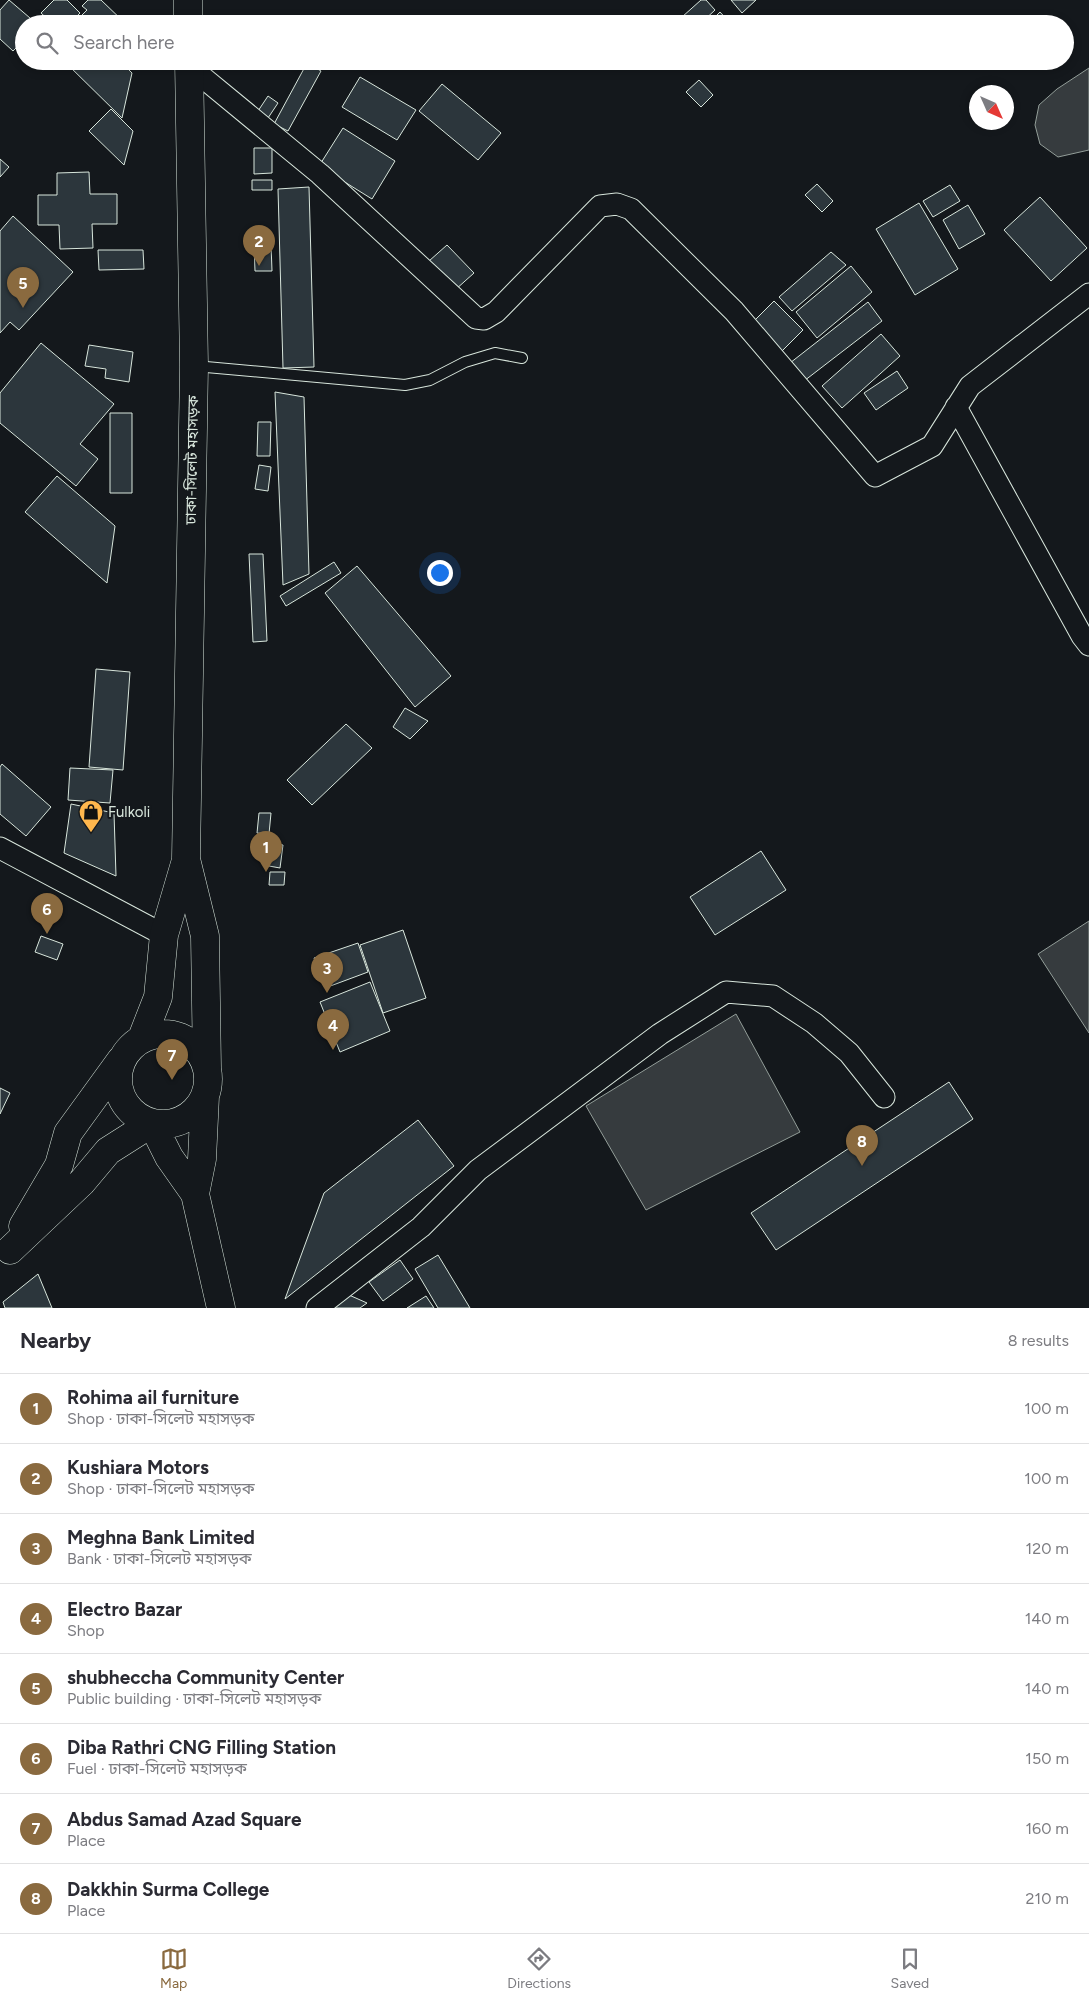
<!DOCTYPE html>
<html lang="en">
<head>
<meta charset="utf-8">
<style>
  body { margin:0; font-family:Figtree,"Noto Sans Bengali",sans-serif; background:#f2f2f3; color:#2b2b33 }
  .compass { position:absolute; left:969px; top:85px; width:45px; height:45px; border-radius:50%; background:#fff; box-shadow:0 2px 8px #0003; rotate:135deg }
  .you { position:absolute; left:439px; top:572px; width:18px; height:18px; margin:-12px; border:4px solid #fff; border-radius:50%; background:#1a73e8; box-shadow:0 0 0 8px #1a73e833 }
  .badge { display:grid; place-items:center; width:32px; height:32px; border-radius:50%; background:#8a6a3f; color:#fff; font-size:16px; font-weight:700 }
  .pin { position:absolute; translate:-50% -41px; filter:drop-shadow(0 1px 2px #0008) }
  .pin::after { content:''; position:absolute; top:26px; width:18px; height:15px; background:inherit; clip-path:polygon(0 0,100% 0,50% 100%) }
  .list { margin:0; padding:0; list-style:none }
  h2 { display:flex; justify-content:space-between; align-items:center; height:65px; margin:0; padding:0 20px; font-size:21px }
  h2 small { font-size:16px; font-weight:400; color:#7c7c81 }
  .list li { display:grid; grid-template-columns:32px 1fr auto; gap:15px; align-items:center; box-sizing:border-box; height:70px; padding:0 20px; border-top:1px solid #e1e1e2 }
  .list b { display:block; font-size:19px; white-space:nowrap }
  .list p { margin:0; font-size:16px; white-space:nowrap; color:#7c7c81 }
  .list em { font-size:16px; font-style:normal; color:#7c7c81 }
  .icon { flex:none; width:28px; height:28px; fill:none; stroke:currentColor; stroke-width:2; stroke-linecap:round; stroke-linejoin:round }
  .map { position:relative; flex:none; width:1089px; height:1308px; overflow:hidden }
  .search { position:absolute; background:#fff; box-shadow:0 2px 8px #0003; left:15px; right:15px; top:15px; height:55px; display:flex; align-items:center; gap:12px; box-sizing:border-box; padding:0 18px; border-radius:28px; color:#7c7c81; font-size:19px }
  .sheet { height:625px; background:#fff }
  nav { display:flex; justify-content:space-around; align-items:center; box-sizing:border-box; height:70px; border-top:1px solid #e1e1e2; background:#fff; font-size:14px; color:#7c7c81 }
  nav a { display:grid; justify-items:center; gap:2px }
  nav .on { color:#8a6a3f }
  .map>svg:first-child { display:block }
  .water { fill:#363b3e; stroke:#939e99 }
  .building { fill:#2c363c; stroke:#d8e6dc }
  .lines { fill:none; stroke-linecap:round; stroke-linejoin:round }
  .service-casing { stroke:#d8e6dc; stroke-width:12 }
  .minor-casing { stroke:#d8e6dc; stroke-width:23 }
  .trunk-casing { stroke:#d8e6dc; stroke-width:29 }
  .service { stroke:#14181c; stroke-width:10 }
  .minor { stroke:#14181c; stroke-width:21 }
  .trunk { stroke:#14181c; stroke-width:28 }
  .labels { text-anchor:middle; dominant-baseline:central; stroke-width:4; stroke-linejoin:round; paint-order:stroke }
  .street-label { font-size:15px; fill:#d8e6dc; stroke:#14181c }
  .poi-label { font-size:15px; fill:#d8e6dc; stroke:#14181c; text-anchor:start }
</style>
</head>
<body>
<div class="map">
<svg width="1089" height="1308" viewBox="0 0 1089 1308">
  <rect width="100%" height="100%" fill="#14181c"/>
  <path class="water" d="M 1089,68 L 1089,150 L 1058,157 L 1040,144 L 1035,125 L 1039,105 L 1057,89 Z
    M 1089,921 L 1089,1033 L 1038,954 Z
    M 736,1014 L 800,1132 L 646,1210 L 586,1106 Z"/>
  <path class="building" d="M 9,0 L 37,24 L 24,24 L 24,40 L 13,51 L 0,39 L 0,10 Z
    M 54,0 L 67,0 L 80,13 L 69,24 L 53,24 L 41,13 Z
    M 88,0 L 101,0 L 126,24 L 83,24 L 78,19 L 87,10 L 82,6 Z
    M 701,0 L 706,0 L 715,10 L 700,24 L 688,24 L 682,17 Z
    M 731,0 L 756,0 L 742,13 Z
    M 720,12 L 731,24 L 708,24 Z
    M 64,61 L 120,61 L 132,73 L 122,118 Z
    M 307,63 L 321,71 L 288,131 L 274,124 Z
    M 360,77 L 416,110 L 397,140 L 342,107 Z
    M 699,80 L 713,95 L 701,107 L 686,92 Z
    M 442,84 L 501,133 L 478,160 L 419,111 Z
    M 268,96 L 278,103 L 268,118 L 258,111 Z
    M 111,109 L 133,131 L 124,165 L 89,131 Z
    M 343,128 L 395,161 L 372,199 L 319,166 Z
    M 254,148 L 272,148 L 272,173 L 254,174 Z
    M 0,159 L 9,167 L 0,177 Z
    M 89,172 L 90,194 L 117,194 L 117,224 L 92,224 L 93,248 L 60,249 L 59,225 L 38,225 L 38,195 L 57,195 L 57,173 Z
    M 252,180 L 272,180 L 272,190 L 252,190 Z
    M 817,184 L 833,201 L 822,212 L 805,195 Z
    M 950,185 L 960,201 L 933,217 L 923,201 Z
    M 309,187 L 314,367 L 283,368 L 278,189 Z
    M 1040,197 L 1087,248 L 1051,281 L 1004,230 Z
    M 919,203 L 958,269 L 915,295 L 876,229 Z
    M 968,205 L 985,234 L 959,249 L 943,220 Z
    M 13,216 L 73,272 L 19,330 L 10,322 L 0,333 L 0,231 Z
    M 271,244 L 272,271 L 255,271 L 254,245 Z
    M 447,245 L 474,273 L 455,290 L 429,261 Z
    M 98,250 L 143,250 L 144,269 L 99,270 Z
    M 831,252 L 846,265 L 792,311 L 779,297 Z
    M 851,266 L 872,292 L 817,338 L 796,312 Z
    M 774,301 L 803,330 L 782,351 L 753,322 Z
    M 868,302 L 882,321 L 804,381 L 790,363 Z
    M 881,334 L 900,356 L 842,408 L 822,386 Z
    M 41,343 L 114,404 L 80,444 L 98,459 L 76,486 L 0,423 L 0,393 Z
    M 89,345 L 133,352 L 129,382 L 105,378 L 106,369 L 85,366 Z
    M 897,371 L 908,388 L 876,410 L 864,393 Z
    M 275,392 L 304,397 L 309,574 L 283,585 Z
    M 110,413 L 132,413 L 132,493 L 110,493 Z
    M 258,422 L 271,422 L 270,456 L 257,456 Z
    M 259,465 L 271,467 L 268,491 L 255,489 Z
    M 57,476 L 115,526 L 107,583 L 25,512 Z
    M 249,554 L 263,554 L 267,641 L 253,642 Z
    M 334,562 L 341,573 L 286,606 L 280,596 Z
    M 357,566 L 451,676 L 415,707 L 325,593 Z
    M 96,669 L 130,672 L 123,770 L 89,767 Z
    M 405,708 L 428,721 L 410,739 L 393,727 Z
    M 346,724 L 372,748 L 312,805 L 287,780 Z
    M 2,764 L 51,807 L 26,836 L 0,814 L 0,767 Z
    M 70,768 L 113,770 L 110,803 L 68,800 Z
    M 71,804 L 114,813 L 116,876 L 64,853 Z
    M 259,813 L 271,813 L 269,834 L 257,833 Z
    M 271,843 L 283,845 L 280,868 L 269,866 Z
    M 761,851 L 786,890 L 715,935 L 690,897 Z
    M 270,872 L 285,872 L 284,885 L 269,885 Z
    M 403,930 L 426,998 L 383,1013 L 360,945 Z
    M 41,936 L 63,944 L 57,960 L 35,952 Z
    M 358,943 L 368,972 L 325,988 L 314,958 Z
    M 370,982 L 390,1031 L 340,1052 L 320,1002 Z
    M 949,1082 L 973,1119 L 776,1250 L 751,1213 Z
    M 0,1088 L 10,1093 L 0,1114 Z
    M 418,1120 L 454,1166 L 285,1299 L 324,1193 Z
    M 438,1255 L 470,1308 L 438,1308 L 415,1269 Z
    M 400,1260 L 413,1279 L 383,1301 L 369,1282 Z
    M 38,1274 L 52,1308 L 5,1308 L 3,1302 Z
    M 349,1295 L 367,1303 L 360,1308 L 329,1308 Z
    M 426,1296 L 434,1308 L 407,1308 Z"/>
  <g class="lines">
    <defs>
      <path id="service" d="M 195,366 L 405,385 L 430,380 L 465,362 L 495,353 L 522,358"/>
      <path id="minor" d="M 189,66 L 320,174 L 476,318 L 484,319 L 496,312 L 600,206 L 617,204 L 631,209 L 734,311 L 875,476 L 932,446 L 970,386 L 1089,294
        M 956,407 L 1082,636 L 1089,645
        M 0,848 L 164,935
        M 317,1308 L 421,1227 L 478,1170 L 660,1034 L 726,992 L 773,996 L 814,1023 L 849,1053 L 884,1097"/>
      <path id="trunk" d="M 188,0 L 188,24
        M 189,61 L 194,366 L 186,859 L 205,936 L 207,1068
        M118 1079a45 45 0 1 1 90 0a45 45 0 1 1-90 0Z
        M 142,1038 L 158,997 L 164,935 L 186,860
        M 195,1194 L 202,1159 L 205,1096
        M 23,1226 L 59,1165 L 68,1133 L 121,1060
        M 10,1250 L 82,1182 L 108,1151 L 152,1123 L 169,1157 L 195,1194 L 221,1308"/>
    </defs>
    <use href="#service" class="service-casing"/>
    <use href="#minor" class="minor-casing"/>
    <use href="#trunk" class="trunk-casing"/>
    <use href="#service" class="service"/>
    <use href="#minor" class="minor"/>
    <use href="#trunk" class="trunk"/>
  </g>
  <defs>
    <symbol id="shop-pin" viewBox="-11 -11 22 30"><path d="M0 17L-7.5 6A9.5 9.5 0 1 1 7.5 6Z" fill="#ffb74d" stroke="#14181c"/><path d="M-5-2.5h2.3a2.7 3.5 0 0 1 5.4 0H5L5.5 6h-11ZM-1.5-2.5h3a1.5 2.3 0 0 0-3 0Z" fill="#111"/></symbol>
  </defs>
  <g fill-rule="evenodd">
    <use href="#shop-pin" x="77" y="798" width="28" height="38"/>
  </g>
  <g class="labels">
    <g class="street-label">
      <text transform="translate(192 460) rotate(-89)">ঢাকা-সিলেট মহাসড়ক</text>
    </g>
    <g class="poi-label">
      <text x="108" y="812">Fulkoli</text>
    </g>
  </g>
</svg>
<svg class="compass" viewBox="-18 -18 36 36"><path d="M0-13l5 13h-10z" fill="#e53935"/><path d="M0 13l5-13h-10z" fill="#7c7c81"/></svg>
<div class="you"></div>
<div class="pin badge" style="left:266px;top:872px">1</div>
<div class="pin badge" style="left:259px;top:266px">2</div>
<div class="pin badge" style="left:327px;top:993px">3</div>
<div class="pin badge" style="left:333px;top:1050px">4</div>
<div class="pin badge" style="left:23px;top:308px">5</div>
<div class="pin badge" style="left:47px;top:934px">6</div>
<div class="pin badge" style="left:172px;top:1080px">7</div>
<div class="pin badge" style="left:862px;top:1166px">8</div>
<div class="search"><svg class="icon" aria-label="search" viewBox="0 0 24 24"><circle cx="10" cy="10" r="6"/><path d="M15 15l6 6"/></svg>Search here</div>
</div>
<section class="sheet">
<h2>Nearby<small>8 results</small></h2>
<ul class="list">
<li><span class="badge">1</span><div><b>Rohima ail furniture</b><p>Shop · ঢাকা-সিলেট মহাসড়ক</p></div><em>100 m</em></li>
<li><span class="badge">2</span><div><b>Kushiara Motors</b><p>Shop · ঢাকা-সিলেট মহাসড়ক</p></div><em>100 m</em></li>
<li><span class="badge">3</span><div><b>Meghna Bank Limited</b><p>Bank · ঢাকা-সিলেট মহাসড়ক</p></div><em>120 m</em></li>
<li><span class="badge">4</span><div><b>Electro Bazar</b><p>Shop</p></div><em>140 m</em></li>
<li><span class="badge">5</span><div><b>shubheccha Community Center</b><p>Public building · ঢাকা-সিলেট মহাসড়ক</p></div><em>140 m</em></li>
<li><span class="badge">6</span><div><b>Diba Rathri CNG Filling Station</b><p>Fuel · ঢাকা-সিলেট মহাসড়ক</p></div><em>150 m</em></li>
<li><span class="badge">7</span><div><b>Abdus Samad Azad Square</b><p>Place</p></div><em>160 m</em></li>
<li><span class="badge">8</span><div><b>Dakkhin Surma College</b><p>Place</p></div><em>210 m</em></li>
</ul>
</section>
<nav>
<a class="on"><svg class="icon" aria-label="map" viewBox="0 0 24 24"><path d="M3 6l6-2 6 2 6-2v14l-6 2-6-2-6 2zM9 4v14M15 6v14"/></svg>Map</a>
<a><svg class="icon" aria-label="directions" viewBox="0 0 24 24"><path d="M12 3l9 9-9 9-9-9zM9 14v-3h6M13 9l2 2-2 2"/></svg>Directions</a>
<a><svg class="icon" aria-label="saved" viewBox="0 0 24 24"><path d="M7 4h10v16l-5-4-5 4z"/></svg>Saved</a>
</nav>
</body>
</html>
